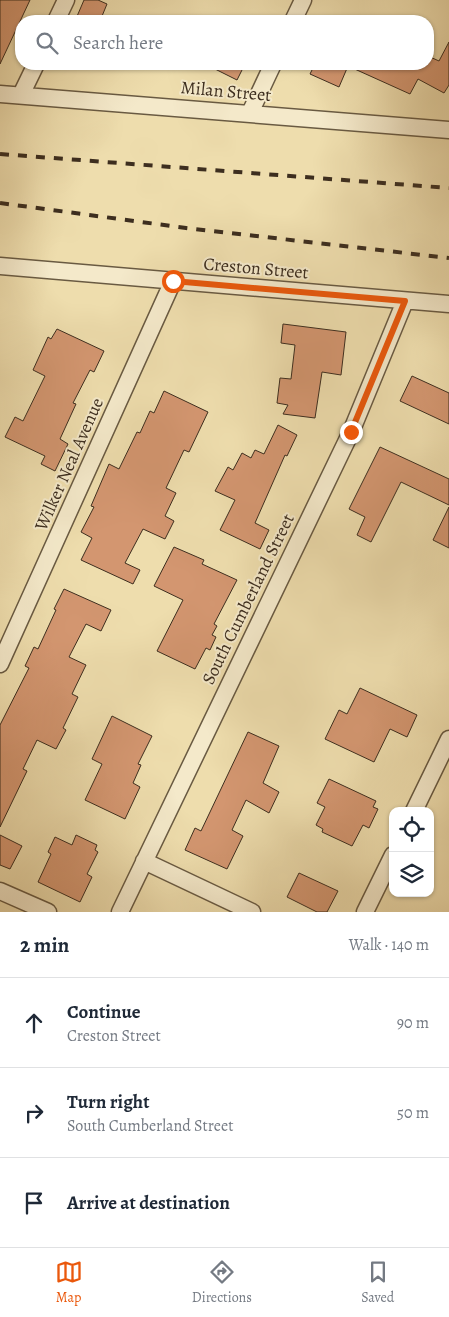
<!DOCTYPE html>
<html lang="en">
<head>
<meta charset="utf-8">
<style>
  body { margin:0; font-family:Alegreya,serif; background:#f6f6f7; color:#1f2937 }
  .controls { position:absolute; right:15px; bottom:15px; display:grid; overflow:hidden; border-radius:10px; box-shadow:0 1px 4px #0004 }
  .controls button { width:45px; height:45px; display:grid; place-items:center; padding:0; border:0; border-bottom:1px solid #e0e1e3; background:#fff; color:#1f2937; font:25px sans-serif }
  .stop { position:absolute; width:15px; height:15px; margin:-11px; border:4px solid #ea580c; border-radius:50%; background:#fff }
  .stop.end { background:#ea580c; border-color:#fff; box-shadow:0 1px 5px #0008 }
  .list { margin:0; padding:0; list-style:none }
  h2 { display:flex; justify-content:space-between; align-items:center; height:65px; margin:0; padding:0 20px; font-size:21px }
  h2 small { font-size:16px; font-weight:400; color:#747a83 }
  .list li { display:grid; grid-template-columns:32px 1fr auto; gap:15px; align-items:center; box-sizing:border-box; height:90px; padding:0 20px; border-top:1px solid #e0e1e3 }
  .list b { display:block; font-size:19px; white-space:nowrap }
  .list p { margin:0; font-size:16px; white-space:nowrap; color:#747a83 }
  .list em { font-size:16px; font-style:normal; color:#747a83 }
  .icon { flex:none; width:28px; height:28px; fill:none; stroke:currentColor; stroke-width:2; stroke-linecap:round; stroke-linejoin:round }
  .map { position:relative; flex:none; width:449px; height:912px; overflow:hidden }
  .search { position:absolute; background:#fff; box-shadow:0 1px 4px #0004; left:15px; right:15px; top:15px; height:55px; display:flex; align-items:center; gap:12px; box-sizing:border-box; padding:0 18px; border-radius:20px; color:#747a83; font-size:19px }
  .sheet { height:335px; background:#fff }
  nav { display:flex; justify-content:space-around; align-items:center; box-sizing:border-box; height:70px; border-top:1px solid #e0e1e3; background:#fff; font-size:14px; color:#747a83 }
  nav a { display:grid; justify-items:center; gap:2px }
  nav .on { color:#ea580c }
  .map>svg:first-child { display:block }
  .building { fill:#d39670; stroke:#3d2e1f }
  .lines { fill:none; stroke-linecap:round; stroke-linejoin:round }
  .minor-casing { stroke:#695a42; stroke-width:19 }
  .minor { stroke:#f4e9ca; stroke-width:16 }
  .rail { stroke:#3d2e1f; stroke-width:4; stroke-dasharray:9 9; stroke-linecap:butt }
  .route { stroke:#ea580c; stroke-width:6 }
  .labels { text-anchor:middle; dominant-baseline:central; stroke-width:4; stroke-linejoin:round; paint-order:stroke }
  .street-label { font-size:18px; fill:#3d2e1f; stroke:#f4e9ca }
</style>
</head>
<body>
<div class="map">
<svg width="449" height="912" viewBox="0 0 449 912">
  <rect width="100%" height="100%" fill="#eeddad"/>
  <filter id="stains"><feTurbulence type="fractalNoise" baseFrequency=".004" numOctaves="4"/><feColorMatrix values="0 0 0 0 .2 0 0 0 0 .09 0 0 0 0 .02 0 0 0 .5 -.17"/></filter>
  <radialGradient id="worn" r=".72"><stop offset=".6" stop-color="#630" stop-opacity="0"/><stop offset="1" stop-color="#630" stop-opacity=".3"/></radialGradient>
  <path class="building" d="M 0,0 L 30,0 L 0,64 Z
    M 84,0 L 98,0 L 107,4 L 100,21 L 75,21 Z
    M 449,42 L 449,85 L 444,93 L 418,79 L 410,94 L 348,66 L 339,87 L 310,74 L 315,64 L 428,64 L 428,56 L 439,61 Z
    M 205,64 L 245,64 L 237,80 Z
    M 283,324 L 346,332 L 341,375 L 322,372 L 315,418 L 283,414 L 288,405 L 277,403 L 280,378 L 291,379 L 295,345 L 281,343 Z
    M 57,329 L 104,351 L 94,372 L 90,370 L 73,403 L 76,404 L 60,439 L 68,444 L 55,471 L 41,464 L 45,456 L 5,437 L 15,417 L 23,421 L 45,376 L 33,370 L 48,337 L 51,339 Z
    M 412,376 L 449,393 L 449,424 L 400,401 Z
    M 164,391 L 208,412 L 189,452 L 184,450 L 166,488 L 176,493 L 165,516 L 174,521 L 165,539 L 143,529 L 125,563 L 140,570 L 133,584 L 81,560 L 92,538 L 81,532 L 94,507 L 91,506 L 109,464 L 119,469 L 137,432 L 140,433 L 150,411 L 154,413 Z
    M 278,425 L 297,435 L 287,456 L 285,455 L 255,523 L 269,530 L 260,549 L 220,530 L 235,500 L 215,491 L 228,467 L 233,470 L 242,453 L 251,458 L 255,450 L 264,454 Z
    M 380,447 L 449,479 L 449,505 L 401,482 L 371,542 L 357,535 L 365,517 L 349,509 Z
    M 449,507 L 449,548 L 433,540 Z
    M 174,547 L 204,560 L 202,564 L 237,580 L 214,624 L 217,626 L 212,635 L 216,637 L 210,650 L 206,648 L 195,669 L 157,651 L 183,600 L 154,586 Z
    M 64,589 L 111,610 L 101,631 L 86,624 L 69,657 L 86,665 L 72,694 L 78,697 L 63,728 L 66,730 L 56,749 L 37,740 L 23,769 L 27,771 L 0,827 L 0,725 L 29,668 L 25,666 L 34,647 L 38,649 L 56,610 L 54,609 Z
    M 360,688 L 417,715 L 407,737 L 390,729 L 374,762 L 325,739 L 339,710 L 347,714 Z
    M 112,716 L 152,736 L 138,764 L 141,765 L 133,783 L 140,787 L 125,819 L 85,800 L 102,764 L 92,759 Z
    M 248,732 L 279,746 L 263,783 L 279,792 L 269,813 L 246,800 L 232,830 L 243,836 L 227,869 L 185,850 L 195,828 L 201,831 Z
    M 329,779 L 376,801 L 373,807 L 378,809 L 369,828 L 363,825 L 352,846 L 322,832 L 323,829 L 316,825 L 325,807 L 317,803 Z
    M 0,835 L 22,846 L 10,869 L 0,865 Z
    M 76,835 L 97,845 L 95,850 L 98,852 L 87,874 L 92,877 L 80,902 L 38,882 L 51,854 L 48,852 L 55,837 L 72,845 Z
    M 299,873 L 338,891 L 327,912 L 317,912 L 287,897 Z"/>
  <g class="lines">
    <defs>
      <path id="minor" d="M 56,21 L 66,0
        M 293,21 L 303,0
        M 0,94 L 449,130
        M 21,95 L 36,64
        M 250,113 L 273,64
        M 0,266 L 449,304
        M 0,664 L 173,281
        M 414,811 L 449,739
        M 144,861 L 252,912
        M 0,891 L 48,912
        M 120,912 L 351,432 L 405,301
        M 365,912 L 393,855"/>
    </defs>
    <use href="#minor" class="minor-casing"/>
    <use href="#minor" class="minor"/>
    <path class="rail" d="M 0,154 L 449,188
      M 0,203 L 186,228 L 449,258"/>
  </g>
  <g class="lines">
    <path class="route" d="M 173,281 L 405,301 L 351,432"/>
  </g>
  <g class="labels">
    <g class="street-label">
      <text transform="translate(226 91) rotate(5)">Milan Street</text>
      <text transform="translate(256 268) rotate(5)">Creston Street</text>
      <text transform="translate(69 464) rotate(-66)">Wilker Neal Avenue</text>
      <text transform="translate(248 599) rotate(-64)">South Cumberland Street</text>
    </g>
  </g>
  <rect width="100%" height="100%" filter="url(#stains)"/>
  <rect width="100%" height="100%" fill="url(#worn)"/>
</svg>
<div class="controls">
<button><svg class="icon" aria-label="locate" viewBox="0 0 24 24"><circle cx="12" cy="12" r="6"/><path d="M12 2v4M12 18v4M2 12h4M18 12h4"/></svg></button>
<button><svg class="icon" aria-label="layers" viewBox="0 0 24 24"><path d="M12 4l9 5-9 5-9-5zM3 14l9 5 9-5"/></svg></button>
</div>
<div class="stop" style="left:173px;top:281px"></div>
<div class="stop end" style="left:351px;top:432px"></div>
<div class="search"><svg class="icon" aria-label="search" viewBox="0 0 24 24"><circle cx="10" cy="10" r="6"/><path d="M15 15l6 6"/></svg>Search here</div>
</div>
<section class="sheet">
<h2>2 min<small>Walk · 140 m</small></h2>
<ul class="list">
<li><svg class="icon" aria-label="ahead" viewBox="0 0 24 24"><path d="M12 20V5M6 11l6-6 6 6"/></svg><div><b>Continue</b><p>Creston Street</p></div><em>90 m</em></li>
<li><svg class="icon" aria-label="right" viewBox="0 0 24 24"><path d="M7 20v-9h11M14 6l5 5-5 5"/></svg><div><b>Turn right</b><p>South Cumberland Street</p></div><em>50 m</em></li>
<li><svg class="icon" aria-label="arrive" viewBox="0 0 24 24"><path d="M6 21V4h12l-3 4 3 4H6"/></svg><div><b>Arrive at destination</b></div></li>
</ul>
</section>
<nav>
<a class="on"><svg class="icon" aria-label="map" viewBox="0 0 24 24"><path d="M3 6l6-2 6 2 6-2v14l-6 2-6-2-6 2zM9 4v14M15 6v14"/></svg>Map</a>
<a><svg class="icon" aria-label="directions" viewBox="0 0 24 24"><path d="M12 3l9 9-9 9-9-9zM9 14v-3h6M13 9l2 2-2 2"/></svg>Directions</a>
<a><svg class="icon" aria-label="saved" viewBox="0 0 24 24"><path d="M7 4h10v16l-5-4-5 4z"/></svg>Saved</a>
</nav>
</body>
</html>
